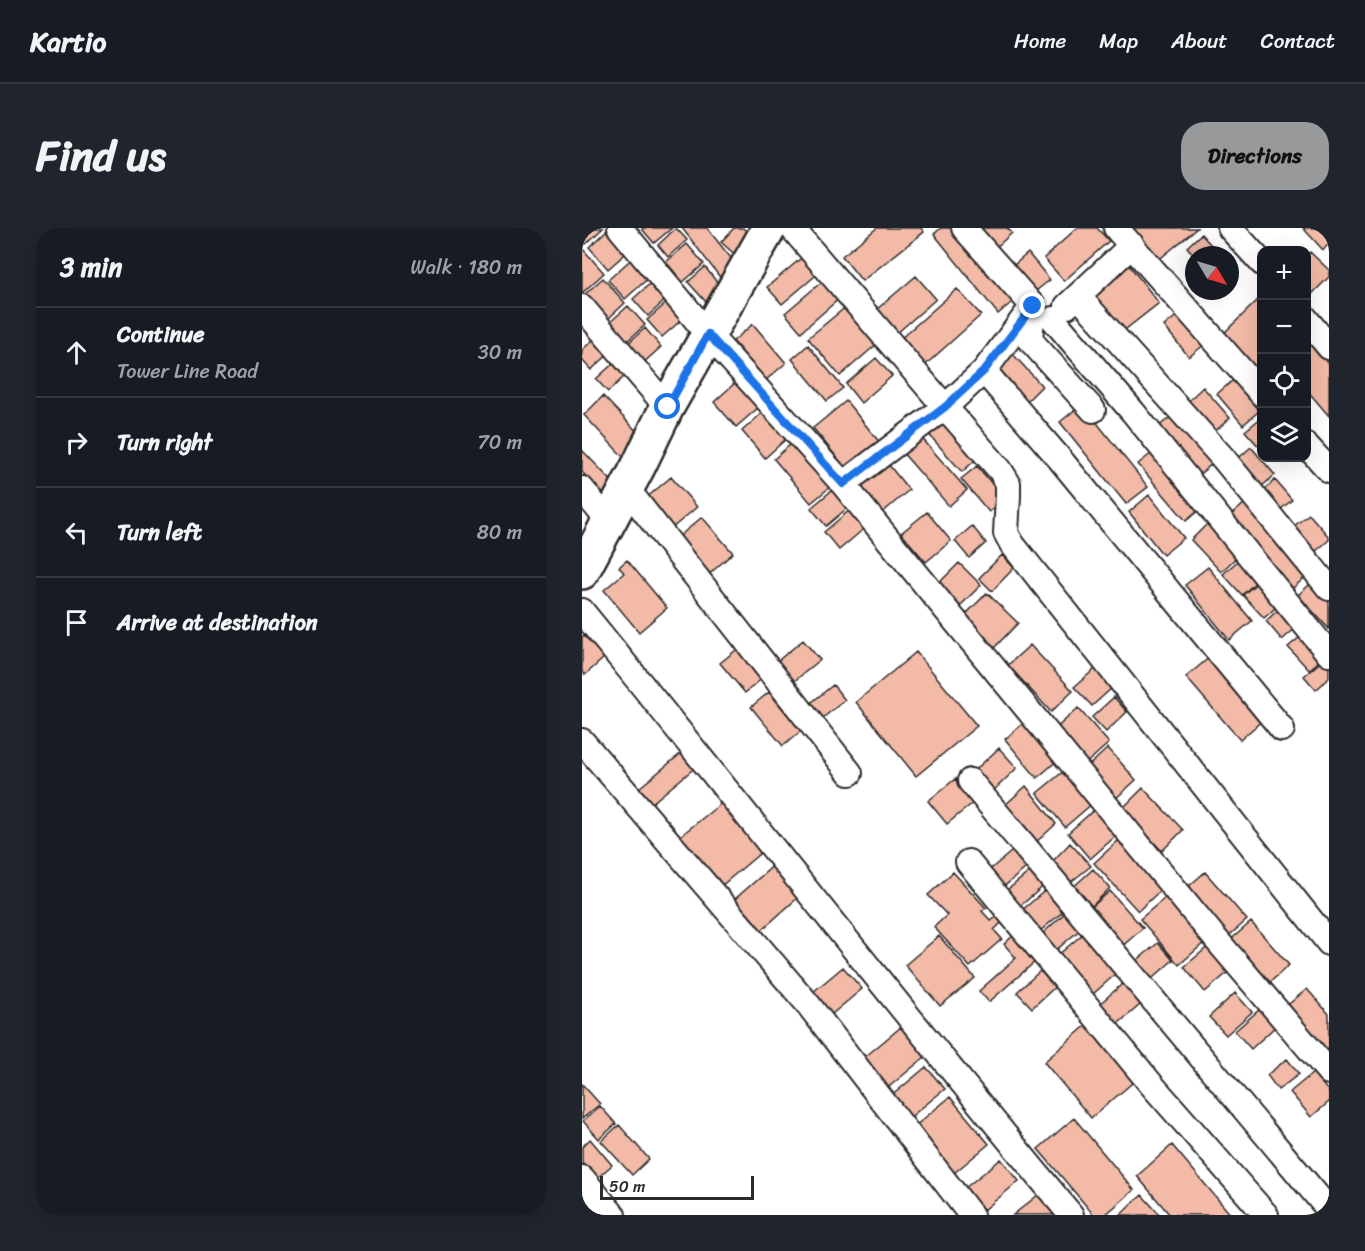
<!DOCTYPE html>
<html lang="en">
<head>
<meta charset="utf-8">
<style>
  body { margin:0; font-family:Sriracha,sans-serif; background:#20242c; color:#f1f3f6 }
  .controls { position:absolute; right:18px; top:18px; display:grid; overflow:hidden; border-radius:12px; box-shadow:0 6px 24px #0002 }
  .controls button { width:54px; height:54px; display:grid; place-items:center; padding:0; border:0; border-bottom:2px solid #363941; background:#171b24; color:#f1f3f6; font:30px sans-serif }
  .compass { position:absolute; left:603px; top:18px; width:54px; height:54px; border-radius:50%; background:#171b24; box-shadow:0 6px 24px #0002; rotate:128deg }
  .scale { position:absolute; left:18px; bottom:15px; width:154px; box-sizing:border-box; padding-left:6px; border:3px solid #2b2b2b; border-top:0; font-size:16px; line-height:21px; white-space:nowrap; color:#2b2b2b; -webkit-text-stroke:4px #fff; paint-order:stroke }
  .stop { position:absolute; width:18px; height:18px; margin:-14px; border:4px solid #1a73e8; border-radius:50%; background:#fff }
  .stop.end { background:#1a73e8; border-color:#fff; box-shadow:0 2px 6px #0008 }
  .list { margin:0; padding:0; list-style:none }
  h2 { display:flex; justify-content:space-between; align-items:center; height:78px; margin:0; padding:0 24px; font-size:26px }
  h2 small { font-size:20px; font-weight:400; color:#9ea1a6 }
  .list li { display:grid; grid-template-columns:39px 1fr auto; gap:18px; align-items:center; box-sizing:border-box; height:90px; padding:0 24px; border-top:2px solid #363941 }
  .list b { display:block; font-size:22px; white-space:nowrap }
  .list p { margin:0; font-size:20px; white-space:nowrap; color:#9ea1a6 }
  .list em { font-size:20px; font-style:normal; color:#9ea1a6 }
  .icon { flex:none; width:33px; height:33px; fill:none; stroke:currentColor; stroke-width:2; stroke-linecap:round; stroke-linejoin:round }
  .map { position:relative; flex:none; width:747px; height:987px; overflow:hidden; border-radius:24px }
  header { display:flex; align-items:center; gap:36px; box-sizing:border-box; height:84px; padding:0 30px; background:#171b24; border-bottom:2px solid #363941 }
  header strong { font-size:28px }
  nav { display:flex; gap:33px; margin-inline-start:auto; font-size:21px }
  .intro { display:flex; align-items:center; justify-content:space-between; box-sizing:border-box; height:144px; padding:0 36px }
  h1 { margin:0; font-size:42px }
  .button { padding:15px 27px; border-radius:24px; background:#98999b; color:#111; font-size:21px; font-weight:700 }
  main { display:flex; gap:36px; padding:0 36px }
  aside { flex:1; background:#171b24; border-radius:24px; box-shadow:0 6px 24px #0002 }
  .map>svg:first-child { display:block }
  .building { fill:#f2baa7; stroke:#2b2b2b; stroke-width:1.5 }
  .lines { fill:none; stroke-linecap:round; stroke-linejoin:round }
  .street-casing { stroke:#2b2b2b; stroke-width:28 }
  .secondary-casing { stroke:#2b2b2b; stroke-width:38 }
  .street { stroke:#fff; stroke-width:24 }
  .secondary { stroke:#fff; stroke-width:33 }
  .route { stroke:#1a73e8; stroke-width:8 }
</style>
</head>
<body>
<header>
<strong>Kartio</strong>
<nav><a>Home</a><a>Map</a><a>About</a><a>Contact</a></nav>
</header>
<div class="intro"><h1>Find us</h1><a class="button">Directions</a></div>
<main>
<aside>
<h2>3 min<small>Walk · 180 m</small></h2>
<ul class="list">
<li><svg class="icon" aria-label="ahead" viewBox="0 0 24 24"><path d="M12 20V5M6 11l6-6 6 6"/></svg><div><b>Continue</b><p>Tower Line Road</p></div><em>30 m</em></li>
<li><svg class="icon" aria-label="right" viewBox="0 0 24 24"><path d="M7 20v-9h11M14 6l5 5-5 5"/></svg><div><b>Turn right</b></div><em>70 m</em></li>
<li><svg class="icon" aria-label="left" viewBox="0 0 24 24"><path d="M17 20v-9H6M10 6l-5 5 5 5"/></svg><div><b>Turn left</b></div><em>80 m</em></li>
<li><svg class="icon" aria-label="arrive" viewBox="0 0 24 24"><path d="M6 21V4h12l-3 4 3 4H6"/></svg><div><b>Arrive at destination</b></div></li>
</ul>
</aside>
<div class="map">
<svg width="747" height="987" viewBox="0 0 747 987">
  <rect width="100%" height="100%" fill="#fff"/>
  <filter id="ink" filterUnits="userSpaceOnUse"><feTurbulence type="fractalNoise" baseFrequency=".0167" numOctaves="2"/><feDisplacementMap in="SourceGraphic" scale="12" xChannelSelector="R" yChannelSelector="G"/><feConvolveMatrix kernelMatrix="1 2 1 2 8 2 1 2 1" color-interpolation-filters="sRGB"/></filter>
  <g filter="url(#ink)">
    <path class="building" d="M 0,0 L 21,0 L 4,16 L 0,12 Z
      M 27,0 L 51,19 L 26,41 L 7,19 Z
      M 61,0 L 90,0 L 72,15 L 60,1 Z
      M 94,0 L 105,12 L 86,29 L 76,17 Z
      M 100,0 L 125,0 L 160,44 L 144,57 Z
      M 152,0 L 161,0 L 176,14 L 159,32 L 139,14 Z
      M 295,0 L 339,0 L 342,4 L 280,53 L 260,28 Z
      M 359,0 L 378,0 L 435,70 L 416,86 L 352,6 Z
      M 387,0 L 425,0 L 430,5 L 409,24 Z
      M 495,0 L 515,0 L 527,13 L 482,53 L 462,30 Z
      M 546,0 L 615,0 L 574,34 Z
      M 721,0 L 747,0 L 747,16 L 741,22 Z
      M 619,6 L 638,27 L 612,27 L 605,19 Z
      M 105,16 L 122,36 L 101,54 L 84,34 Z
      M 0,20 L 22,45 L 0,65 Z
      M 728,24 L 747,42 L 747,49 L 724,72 L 724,28 Z
      M 446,25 L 468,52 L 446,69 L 425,43 Z
      M 55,26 L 72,45 L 43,71 L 26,52 Z
      M 224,26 L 239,43 L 200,76 L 185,59 Z
      M 547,37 L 577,75 L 535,108 L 505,69 Z
      M 123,39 L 145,67 L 134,85 L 106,54 Z
      M 334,48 L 354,71 L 314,106 L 294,82 Z
      M 21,50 L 43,75 L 26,91 L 3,66 Z
      M 243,51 L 259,69 L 219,104 L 203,85 Z
      M 72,52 L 87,69 L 66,88 L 51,71 Z
      M 375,61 L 399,87 L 341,139 L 317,112 Z
      M 680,68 L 680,136 L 673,143 L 639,108 Z
      M 89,71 L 104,88 L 80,109 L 65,92 Z
      M 46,78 L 63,97 L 42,116 L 25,97 Z
      M 265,78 L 296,115 L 258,148 L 226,110 Z
      M 598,85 L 623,116 L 607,129 L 582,98 Z
      M 171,96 L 204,135 L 184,152 L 151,113 Z
      M 63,100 L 79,119 L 59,137 L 43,118 Z
      M 14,109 L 28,125 L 9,142 L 0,132 L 0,122 Z
      M 725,110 L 747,136 L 747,188 L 724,161 Z
      M 226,117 L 261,160 L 245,173 L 210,131 Z
      M 429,124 L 460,158 L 440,178 L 409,145 Z
      M 294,130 L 310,148 L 279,175 L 264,156 Z
      M 35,132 L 47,144 L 26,164 L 14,151 Z
      M 651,152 L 677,183 L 661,197 L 635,166 Z
      M 154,154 L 176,180 L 154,199 L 132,174 Z
      M 621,159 L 648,190 L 628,208 L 603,176 Z
      M 21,168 L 63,212 L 43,231 L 2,187 Z
      M 264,173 L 299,216 L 266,243 L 231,200 Z
      M 500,176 L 566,259 L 544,276 L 478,194 Z
      M 181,184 L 204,211 L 183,230 L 160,203 Z
      M 363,187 L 399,227 L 380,244 L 344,203 Z
      M 591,187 L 636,231 L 614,249 L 571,203 Z
      M 680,189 L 680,222 L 663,203 Z
      M 338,208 L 385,262 L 367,278 L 320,224 Z
      M 210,215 L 248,259 L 229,275 L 192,231 Z
      M 669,219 L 693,247 L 673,264 L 650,236 Z
      M 575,221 L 623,277 L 604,293 L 556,236 Z
      M 0,222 L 40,264 L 29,274 L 0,244 Z
      M 306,236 L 327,262 L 300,285 L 278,259 Z
      M 395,238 L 423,271 L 407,284 L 379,251 Z
      M 89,249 L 115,279 L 89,301 L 63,271 Z
      M 693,252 L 710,272 L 692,287 L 676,267 Z
      M 255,258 L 270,276 L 244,298 L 229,280 Z
      M 567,267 L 602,310 L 581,327 L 547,284 Z
      M 664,274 L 728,345 L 711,360 L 647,289 Z
      M 269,281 L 284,299 L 257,322 L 242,304 Z
      M 345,284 L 369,313 L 344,334 L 319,305 Z
      M 727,286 L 747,309 L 747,312 L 727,329 L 706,303 Z
      M 120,289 L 151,325 L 124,349 L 93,312 Z
      M 627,294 L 657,327 L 639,344 L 609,312 Z
      M 390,298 L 404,315 L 387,330 L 373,313 Z
      M 420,327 L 432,340 L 410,363 L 397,350 Z
      M 659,330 L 677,351 L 660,367 L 641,346 Z
      M 45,332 L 85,380 L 57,404 L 22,362 L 42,345 L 37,339 Z
      M 377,335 L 399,357 L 377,379 L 355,357 Z
      M 626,339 L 670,393 L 647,412 L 603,357 Z
      M 736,349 L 747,362 L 747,401 L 716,367 Z
      M 679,351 L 700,374 L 682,390 L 661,367 Z
      M 405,365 L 436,395 L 412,420 L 381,389 Z
      M 699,379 L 716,398 L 700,412 L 684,393 Z
      M 725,403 L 745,426 L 727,442 L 706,419 Z
      M 2,407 L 22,430 L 3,447 L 0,443 L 0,409 Z
      M 221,412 L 238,432 L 210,455 L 193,435 Z
      M 448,417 L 491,463 L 469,484 L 426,437 Z
      M 159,418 L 183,448 L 163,465 L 138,435 Z
      M 334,424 L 395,498 L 334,548 L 274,474 Z
      M 629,428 L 682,491 L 658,512 L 604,449 Z
      M 742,431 L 747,437 L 747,450 L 734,462 L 722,448 Z
      M 514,440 L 531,459 L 510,478 L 492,459 Z
      M 251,457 L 263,472 L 237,493 L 225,478 Z
      M 187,464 L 219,503 L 201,518 L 169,479 Z
      M 532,469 L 545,484 L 524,504 L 510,489 Z
      M 496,480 L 527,515 L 500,539 L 469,505 Z
      M 444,493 L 476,532 L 455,550 L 423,511 Z
      M 417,520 L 435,540 L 410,564 L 391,544 Z
      M 526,520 L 554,552 L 530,574 L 502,542 Z
      M 102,523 L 115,538 L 70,575 L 57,560 Z
      M 483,542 L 511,575 L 483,599 L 455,565 Z
      M 373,551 L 392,574 L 365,596 L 346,573 Z
      M 444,558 L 474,596 L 452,616 L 422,578 Z
      M 561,560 L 601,602 L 580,623 L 540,581 Z
      M 142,573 L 182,622 L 138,659 L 97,609 Z
      M 513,581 L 536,606 L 508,631 L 486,605 Z
      M 537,612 L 581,660 L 556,683 L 512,635 Z
      M 488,615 L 509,638 L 485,657 L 469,635 Z
      M 435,619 L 449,636 L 419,661 L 405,644 Z
      M 193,636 L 220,666 L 173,708 L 146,677 Z
      M 451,641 L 464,656 L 437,679 L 424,663 Z
      M 511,641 L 528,660 L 505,683 L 488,662 Z
      M 371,644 L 404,680 L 400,683 L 409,693 L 414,689 L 420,694 L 412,702 L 420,711 L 388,739 L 352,699 L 365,687 L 346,667 Z
      M 623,644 L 665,692 L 641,713 L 599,665 Z
      M 466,660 L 484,681 L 457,704 L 439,683 Z
      M 528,663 L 561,700 L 537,721 L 505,683 Z
      M 584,669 L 623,714 L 597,737 L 558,691 Z
      M 485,683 L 500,700 L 473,723 L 459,707 Z
      M 669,694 L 707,737 L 685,757 L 646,714 Z
      M 502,705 L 536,744 L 511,766 L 476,727 Z
      M 433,706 L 455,732 L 407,774 L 397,763 L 434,730 L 422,716 Z
      M 357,708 L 393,750 L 358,778 L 323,737 Z
      M 576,715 L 591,732 L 563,757 L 547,739 Z
      M 629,716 L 650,741 L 623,764 L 602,739 Z
      M 261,739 L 280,761 L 244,791 L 225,769 Z
      M 458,743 L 473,759 L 450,780 L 435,764 Z
      M 546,751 L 564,772 L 532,799 L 514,779 Z
      M 725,761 L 747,786 L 747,832 L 702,780 Z
      M 653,765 L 670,784 L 644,807 L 627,789 Z
      M 678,781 L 694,798 L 669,821 L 653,803 Z
      M 508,794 L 555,851 L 509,890 L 462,834 Z
      M 319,799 L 343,829 L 302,863 L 278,833 Z
      M 705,831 L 717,846 L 696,862 L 685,847 Z
      M 344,839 L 363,861 L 326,891 L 308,869 Z
      M 731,845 L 747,864 L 747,874 L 729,889 L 708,864 Z
      M 0,856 L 18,876 L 0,891 Z
      M 368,869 L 407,916 L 366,950 L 327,903 Z
      M 18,878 L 34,896 L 17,911 L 1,893 Z
      M 492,890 L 552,962 L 523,987 L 512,987 L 456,921 Z
      M 37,897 L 67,931 L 50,947 L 19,913 Z
      M 8,911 L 30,937 L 14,951 L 0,935 L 0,919 Z
      M 590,917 L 649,987 L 588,987 L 555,948 Z
      M 419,931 L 437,953 L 402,982 L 383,960 Z
      M 461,963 L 481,987 L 431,987 Z
      M 560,967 L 577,986 L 576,987 L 538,987 Z
      M 7,976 L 18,987 L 0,987 L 0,982 Z"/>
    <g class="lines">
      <defs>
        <path id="street" d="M 38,0 L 126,106 L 261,256 L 633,710 L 747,844
          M 210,0 L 363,179 L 418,242 L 426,255 L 426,268 L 424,305 L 430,316 L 747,715
          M 382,0 L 451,78
          M 534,0 L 680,166
          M 648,0 L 680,35
          M 496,68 L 641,230 L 747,360
          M 485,78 L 550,17
          M 0,79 L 85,179
          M 471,91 L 551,184 L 747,426
          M 724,91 L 747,119
          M 402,143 L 477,230 L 700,501
          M 724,217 L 747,242
          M 261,256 L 363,179 L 402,143 L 451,78 L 448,112 L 511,182
          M 0,261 L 27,294
          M 45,261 L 268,545
          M 0,383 C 164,584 323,788 489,987
          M 0,513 L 225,775 L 389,987
          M 388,553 L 747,982
          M 386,634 L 569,856 L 684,987
          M 0,950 L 31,987"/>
        <path id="secondary" d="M 0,344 L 56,239 L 85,179 L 187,0"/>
      </defs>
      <use href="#street" class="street-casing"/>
      <use href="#secondary" class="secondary-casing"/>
      <use href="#street" class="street"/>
      <use href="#secondary" class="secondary"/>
    </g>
  </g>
  <g class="lines" filter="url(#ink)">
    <path class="route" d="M 86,179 L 126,106 L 261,256 L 363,179 L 402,143 L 451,78"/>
  </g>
</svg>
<div class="controls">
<button>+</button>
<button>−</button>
<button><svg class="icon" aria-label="locate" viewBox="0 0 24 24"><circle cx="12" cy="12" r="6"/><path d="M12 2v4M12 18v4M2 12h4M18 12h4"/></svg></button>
<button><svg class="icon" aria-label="layers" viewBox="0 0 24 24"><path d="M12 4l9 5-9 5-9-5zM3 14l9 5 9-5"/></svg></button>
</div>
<svg class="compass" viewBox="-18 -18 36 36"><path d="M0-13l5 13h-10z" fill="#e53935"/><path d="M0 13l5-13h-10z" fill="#9ea1a6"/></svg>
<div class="scale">50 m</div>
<div class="stop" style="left:86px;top:179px"></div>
<div class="stop end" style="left:451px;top:78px"></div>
</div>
</main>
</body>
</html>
